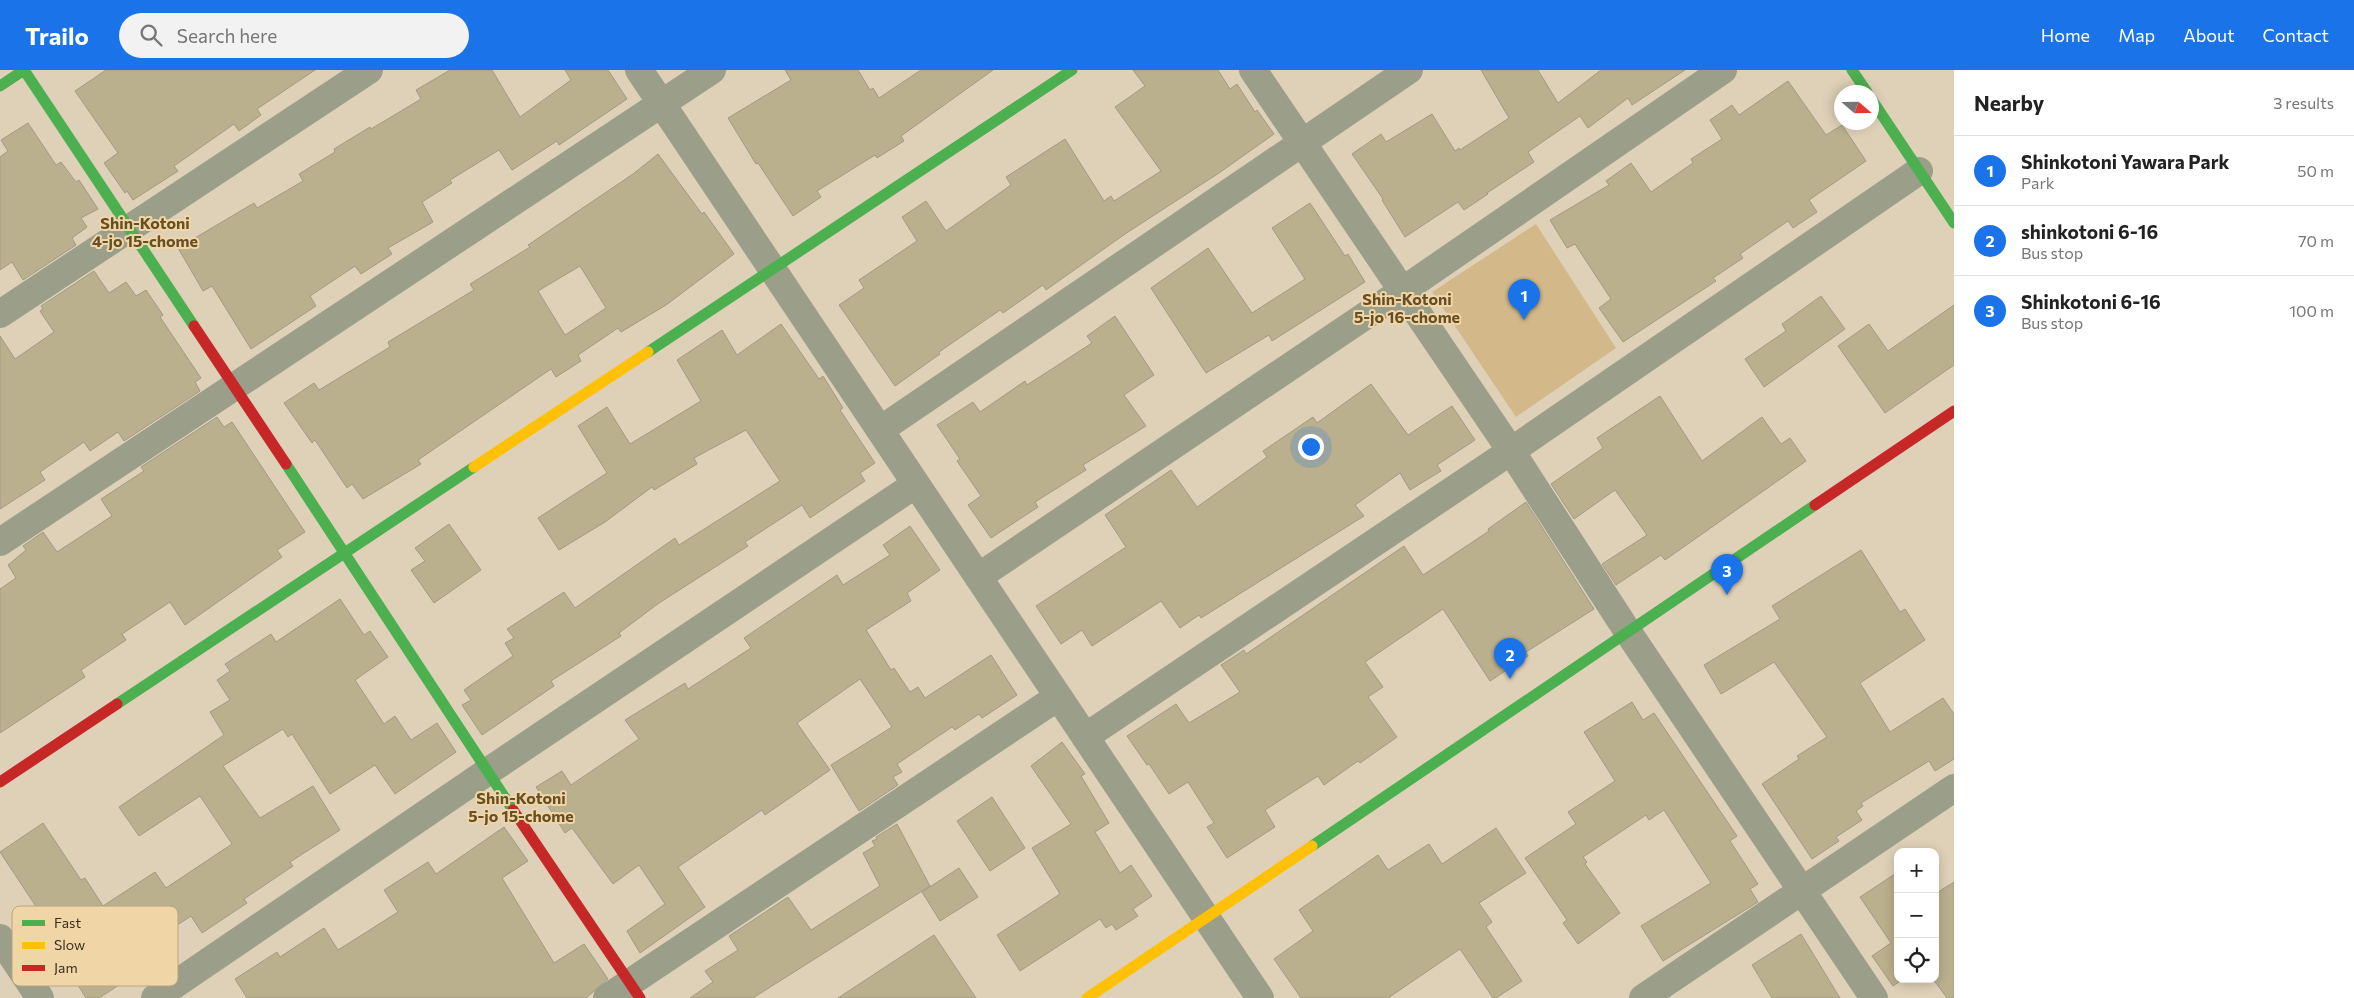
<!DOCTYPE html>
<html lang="en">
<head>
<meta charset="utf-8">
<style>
  body { margin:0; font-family:Commissioner,sans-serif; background:#f2f2f2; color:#222 }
  .controls { position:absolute; right:15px; bottom:15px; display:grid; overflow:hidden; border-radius:10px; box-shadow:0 2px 12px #0003 }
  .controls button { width:45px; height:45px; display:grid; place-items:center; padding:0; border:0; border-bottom:1px solid #e0e0e0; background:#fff; color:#222; font:25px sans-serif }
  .compass { position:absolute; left:1834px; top:15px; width:45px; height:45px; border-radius:50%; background:#fff; box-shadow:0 2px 12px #0003; rotate:110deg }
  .you { position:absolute; left:1310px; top:376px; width:18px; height:18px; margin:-12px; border:4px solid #fff; border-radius:50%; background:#1a73e8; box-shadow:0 0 0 8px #1a73e833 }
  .badge { display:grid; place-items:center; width:32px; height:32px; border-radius:50%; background:#1a73e8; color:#fff; font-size:16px; font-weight:700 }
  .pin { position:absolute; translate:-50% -41px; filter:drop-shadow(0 1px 2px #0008) }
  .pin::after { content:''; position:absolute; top:26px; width:18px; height:15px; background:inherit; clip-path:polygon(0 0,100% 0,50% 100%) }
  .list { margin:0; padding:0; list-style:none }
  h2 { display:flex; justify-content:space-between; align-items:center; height:65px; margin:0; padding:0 20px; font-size:21px }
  h2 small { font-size:16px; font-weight:400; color:#767676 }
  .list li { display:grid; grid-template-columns:32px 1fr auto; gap:15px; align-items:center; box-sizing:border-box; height:70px; padding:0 20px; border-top:1px solid #e0e0e0 }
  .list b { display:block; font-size:19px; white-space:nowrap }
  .list p { margin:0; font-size:16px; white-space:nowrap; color:#767676 }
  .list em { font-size:16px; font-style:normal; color:#767676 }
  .icon { flex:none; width:28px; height:28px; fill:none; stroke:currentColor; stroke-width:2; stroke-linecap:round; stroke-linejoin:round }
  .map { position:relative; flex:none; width:1954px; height:928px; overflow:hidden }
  header { display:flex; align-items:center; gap:30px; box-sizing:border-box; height:70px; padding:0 25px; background:#1a73e8; color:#fff }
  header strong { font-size:24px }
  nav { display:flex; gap:28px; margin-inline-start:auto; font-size:18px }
  .search { width:350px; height:45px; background:#f2f2f2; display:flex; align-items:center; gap:12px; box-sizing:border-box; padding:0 18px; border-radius:28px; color:#767676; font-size:19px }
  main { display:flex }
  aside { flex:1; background:#fff }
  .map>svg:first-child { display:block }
  .green { fill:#d3b989 }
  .building { fill:#bab08e; stroke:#a19a86; fill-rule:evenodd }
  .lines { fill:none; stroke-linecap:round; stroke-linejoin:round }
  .street { stroke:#9b9f8a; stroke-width:28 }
  .fast { stroke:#4caf50; stroke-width:11 }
  .slow { stroke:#ffc107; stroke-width:11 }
  .jam { stroke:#c62828; stroke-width:11 }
  .labels { text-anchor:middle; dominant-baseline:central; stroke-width:4; stroke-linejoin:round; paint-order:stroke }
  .neighbourhood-label { font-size:16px; font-weight:bold; fill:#664f24; stroke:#f0d5a7 }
  .key { fill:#f0d5a7; stroke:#b9a37e; stroke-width:1 }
  .key-label { font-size:14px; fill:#3a2f1d }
</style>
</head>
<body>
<header>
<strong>Trailo</strong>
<div class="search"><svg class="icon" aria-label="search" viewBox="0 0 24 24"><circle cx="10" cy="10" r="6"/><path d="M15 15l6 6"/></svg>Search here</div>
<nav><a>Home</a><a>Map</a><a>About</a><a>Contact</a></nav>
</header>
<main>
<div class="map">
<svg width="1954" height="928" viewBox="0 0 1954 928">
  <rect width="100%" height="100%" fill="#dfd1b8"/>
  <path class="green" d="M 1536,154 L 1616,278 L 1516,347 L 1432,222 Z"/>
  <path class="building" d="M 106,0 L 315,0 L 257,39 L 261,45 L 239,61 L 234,54 L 174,96 L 178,101 L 133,130 L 127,121 L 125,123 L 104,93 L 118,83 L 75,21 Z
    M 450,0 L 492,0 L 520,47 L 571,10 L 565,0 L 608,0 L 627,29 L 559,75 L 557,71 L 512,100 L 499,80 L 450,110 L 452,113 L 422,132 L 433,152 L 388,178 L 392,184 L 361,204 L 355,196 L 310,226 L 316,236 L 251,279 L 212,216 L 203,221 L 178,178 L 254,133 L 257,138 L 303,111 L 299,104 L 335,82 L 334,79 L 370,57 L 371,59 L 421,29 L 416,20 Z
    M 785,0 L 858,0 L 870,20 L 873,18 L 879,28 L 921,0 L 993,0 L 901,66 L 904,71 L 877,88 L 875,85 L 817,121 L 821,127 L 793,146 L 758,93 L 756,94 L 728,48 L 791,10 Z
    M 1133,0 L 1218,0 L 1230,19 L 1237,14 L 1255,42 L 1257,40 L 1274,64 L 1219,103 L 1125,164 L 1046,220 L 1043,215 L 1003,243 L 1000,240 L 939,282 L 940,284 L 895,316 L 839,235 L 864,218 L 859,210 L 917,171 L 902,147 L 926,131 L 946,161 L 1011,115 L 1006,107 L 1065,69 L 1104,131 L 1111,126 L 1114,131 L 1161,101 L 1115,37 L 1145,16 Z
    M 1481,0 L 1538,0 L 1558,33 L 1601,0 L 1685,0 L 1632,35 L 1628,28 L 1588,58 L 1580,46 L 1528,82 L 1534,92 L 1487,123 L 1488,124 L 1464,140 L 1458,132 L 1405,167 L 1382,130 L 1383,129 L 1352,84 L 1381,64 L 1386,72 L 1432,44 L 1455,81 L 1459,78 L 1460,80 L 1509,48 Z
    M 1788,11 L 1826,65 L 1842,55 L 1866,91 L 1809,130 L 1817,142 L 1793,158 L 1788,151 L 1740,184 L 1743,188 L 1713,208 L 1716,211 L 1623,272 L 1599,238 L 1611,229 L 1575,174 L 1567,178 L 1550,150 L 1609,115 L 1606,111 L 1631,93 L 1651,122 L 1693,93 L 1691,89 L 1722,69 L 1710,50 L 1732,35 L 1739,45 Z
    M 28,53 L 56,95 L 61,92 L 76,112 L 79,110 L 98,139 L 81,148 L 87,157 L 72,168 L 76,175 L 23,210 L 12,192 L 0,200 L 0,87 L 8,81 L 1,70 Z
    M 658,84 L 702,144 L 704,142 L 734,184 L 666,235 L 621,262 L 618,258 L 578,285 L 581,291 L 556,307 L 551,299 L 418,390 L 421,394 L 363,429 L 352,414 L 347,418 L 315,370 L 312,373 L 284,333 L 314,313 L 319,320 L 390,277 L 388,272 L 474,220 L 470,214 L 530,177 L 528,175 L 633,104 ZM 580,196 L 606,238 L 565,265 L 538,221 Z
    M 1310,133 L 1345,186 L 1348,184 L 1365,212 L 1272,271 L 1269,265 L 1206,303 L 1151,218 L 1208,178 L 1252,243 L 1305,209 L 1272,158 Z
    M 94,201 L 109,223 L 126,212 L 136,226 L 146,220 L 163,245 L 160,247 L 201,308 L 195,312 L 200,321 L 124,371 L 118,362 L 90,381 L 84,372 L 40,402 L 45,410 L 0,439 L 0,266 L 15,289 L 54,262 L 40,241 L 43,239 L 41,236 Z
    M 1821,226 L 1845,259 L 1764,317 L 1745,289 L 1786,261 L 1782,254 Z
    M 1954,235 L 1954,295 L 1885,343 L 1838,276 L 1869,254 L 1888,281 Z
    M 1115,246 L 1154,305 L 1124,325 L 1146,356 L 1083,395 L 1086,400 L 1035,432 L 1038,437 L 991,468 L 968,435 L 981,426 L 957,391 L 960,389 L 937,355 L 973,332 L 980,342 L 1025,311 L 1027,315 L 1092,273 L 1087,266 Z
    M 781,254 L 819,309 L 823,306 L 843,338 L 840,340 L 875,393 L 860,403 L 865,411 L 810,448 L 802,435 L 745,472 L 748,476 L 659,533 L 619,563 L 621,566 L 551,611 L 554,616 L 482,665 L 462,635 L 471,630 L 464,620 L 513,586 L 505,573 L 514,568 L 507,559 L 564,522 L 575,538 L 675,468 L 679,475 L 780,411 L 746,360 L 694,388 L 697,394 L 654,420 L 652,417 L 605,452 L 559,480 L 538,448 L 607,403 L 578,356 L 607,337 L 630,374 L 701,331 L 677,290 L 722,260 L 737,285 Z
    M 1371,314 L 1408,365 L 1452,336 L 1475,370 L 1437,395 L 1441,401 L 1410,420 L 1400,403 L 1355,435 L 1364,446 L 1201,548 L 1199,545 L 1180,558 L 1161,531 L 1092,576 L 1082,560 L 1061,574 L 1036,536 L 1126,477 L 1105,445 L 1171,400 L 1197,437 L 1267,387 L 1263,381 L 1313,347 L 1317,353 Z
    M 1660,326 L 1702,391 L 1762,347 L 1781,374 L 1790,368 L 1806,391 L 1665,490 L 1661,485 L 1616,515 L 1602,494 L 1647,465 L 1615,420 L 1574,449 L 1551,414 L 1603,378 L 1597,368 Z
    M 217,347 L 224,357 L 232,352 L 305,462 L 277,480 L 282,487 L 185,555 L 170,532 L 122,564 L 126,570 L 81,600 L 85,607 L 0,663 L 0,519 L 16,508 L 8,495 L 26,480 L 23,476 L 43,462 L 57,482 L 112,446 L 101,429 L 144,401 L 141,397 Z
    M 1526,432 L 1594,539 L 1526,582 L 1528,586 L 1490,611 L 1443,539 L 1365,592 L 1383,617 L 1368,627 L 1397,667 L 1360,693 L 1358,691 L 1324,715 L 1318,706 L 1265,740 L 1275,757 L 1227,788 L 1207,757 L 1214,753 L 1188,712 L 1169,724 L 1149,694 L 1147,695 L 1127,666 L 1176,634 L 1189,653 L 1240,622 L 1221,595 L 1244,580 L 1246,584 L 1404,476 L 1423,505 L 1489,461 L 1488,459 Z
    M 449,454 L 481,500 L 434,533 L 411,500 L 425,491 L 415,478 Z
    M 910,456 L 940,500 L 907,523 L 911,531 L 866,560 L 891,600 L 894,598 L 910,622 L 918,617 L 925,628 L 991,585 L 1017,625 L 982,648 L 979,644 L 955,660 L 952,657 L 897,694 L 902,702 L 893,707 L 898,715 L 859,741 L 831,695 L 892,657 L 860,609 L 797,653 L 830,700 L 765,745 L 762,740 L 678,797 L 705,837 L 640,883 L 627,861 L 665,834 L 639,795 L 613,814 L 572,758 L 565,763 L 536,717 L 562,701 L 571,715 L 639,669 L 625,650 L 685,613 L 688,619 L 751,578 L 744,568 L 837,505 L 843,515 L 890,485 L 883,475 Z
    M 1861,480 L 1900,542 L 1905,539 L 1925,570 L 1860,613 L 1890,662 L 1943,628 L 1954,644 L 1954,689 L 1935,701 L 1929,691 L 1861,733 L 1863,736 L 1856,741 L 1862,750 L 1836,767 L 1839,771 L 1812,789 L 1762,714 L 1799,689 L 1797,686 L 1827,667 L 1774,592 L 1721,624 L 1704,595 L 1780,549 L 1772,536 Z
    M 340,529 L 364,565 L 370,561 L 388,587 L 355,610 L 384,654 L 395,646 L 411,670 L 437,653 L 456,682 L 395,724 L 375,695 L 330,724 L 292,664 L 288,667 L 283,659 L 223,696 L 260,748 L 313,716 L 340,760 L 290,792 L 293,796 L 244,829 L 247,833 L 202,863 L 191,846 L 129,887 L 139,902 L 99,928 L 86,928 L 32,841 L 37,838 L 0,782 L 43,753 L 81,810 L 85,808 L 103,836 L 155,802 L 166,818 L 232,774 L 200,726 L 139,766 L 119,737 L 224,665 L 210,642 L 230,630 L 217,610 L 230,601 L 225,594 L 271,564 L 276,572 Z
    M 1632,632 L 1643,650 L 1654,643 L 1737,766 L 1730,771 L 1758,814 L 1750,819 L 1758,832 L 1663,891 L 1641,856 L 1711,813 L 1664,740 L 1649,750 L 1646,745 L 1583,787 L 1587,792 L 1585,794 L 1620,843 L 1578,874 L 1563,853 L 1567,850 L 1525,788 L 1576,754 L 1568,742 L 1615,711 L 1584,662 Z
    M 1062,672 L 1085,704 L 1081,706 L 1109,753 L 1095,762 L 1120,803 L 1131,795 L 1152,826 L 1133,839 L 1138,846 L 1116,860 L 1112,854 L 1106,858 L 1100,849 L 1020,901 L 997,865 L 1060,824 L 1032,778 L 1071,754 L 1031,696 Z
    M 992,727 L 1025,778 L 990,801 L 957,751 Z
    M 897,754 L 930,816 L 753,928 L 690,928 L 713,912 L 705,901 L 738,880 L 729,866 L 788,827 L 811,860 L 880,816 L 863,783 L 875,776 L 872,771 L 877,769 L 876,767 Z
    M 504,757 L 528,791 L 502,808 L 554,893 L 584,874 L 608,909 L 586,928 L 247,928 L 235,909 L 277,882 L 280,887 L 324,858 L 338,880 L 398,842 L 384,820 L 428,792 L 436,804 Z
    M 1496,758 L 1526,803 L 1479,833 L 1492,852 L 1486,857 L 1522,911 L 1496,928 L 1493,928 L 1460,879 L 1388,928 L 1301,928 L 1274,889 L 1313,861 L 1299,840 L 1378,785 L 1388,800 L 1429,774 L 1442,794 Z
    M 959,798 L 978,827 L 940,851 L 922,822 Z
    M 1898,802 L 1898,909 L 1903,909 L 1893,916 L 1872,886 L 1891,873 L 1860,827 Z
    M 1954,812 L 1954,928 L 1947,928 L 1933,909 L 1935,909 L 1935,824 Z
    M 1801,864 L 1840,928 L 1772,928 L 1752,895 Z
    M 934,865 L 976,928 L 838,928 Z"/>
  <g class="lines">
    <path class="street" d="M 639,0 L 1260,928
      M 1253,0 L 1511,381 L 1628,562 L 1874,928
      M 0,244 L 369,0
      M 880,360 L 1409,0
      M 0,472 L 712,0
      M 978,507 L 1402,221 L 1723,0
      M 1085,667 L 1511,381 L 1919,101
      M 0,868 L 40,928
      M 155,928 L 487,702 L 916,414
      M 607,928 L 1058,627
      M 1643,928 L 1954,718"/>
    <path class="fast" d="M 1852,0 L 1867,22
      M 0,16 L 24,0 L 194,256
      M 1872,30 L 1954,153
      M 648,282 L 1072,0
      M 286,394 L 513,740
      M 117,634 L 474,397
      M 1312,776 L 1815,435"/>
    <path class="slow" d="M 474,397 L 648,282
      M 1087,928 L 1312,776"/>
    <path class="jam" d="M 194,256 L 286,394
      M 1815,435 L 1954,341
      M 0,712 L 117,634
      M 513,740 L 640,928"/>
  </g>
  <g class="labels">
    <g class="neighbourhood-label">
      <text x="145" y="152">Shin-Kotoni<tspan x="145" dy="18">4-jo 15-chome</tspan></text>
      <text x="1407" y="228">Shin-Kotoni<tspan x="1407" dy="18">5-jo 16-chome</tspan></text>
      <text x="521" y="727">Shin-Kotoni<tspan x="521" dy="18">5-jo 15-chome</tspan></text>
    </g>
  </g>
  <rect x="12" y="836" width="166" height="80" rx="8" class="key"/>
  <rect x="22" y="850" width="23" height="6" fill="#4caf50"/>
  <rect x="22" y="872" width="23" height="7" fill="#ffc107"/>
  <rect x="22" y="895" width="23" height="6" fill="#c62828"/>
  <g class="key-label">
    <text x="54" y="858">Fast</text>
    <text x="54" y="880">Slow</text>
    <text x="54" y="903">Jam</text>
  </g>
</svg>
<div class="controls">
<button>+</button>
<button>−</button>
<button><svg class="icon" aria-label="locate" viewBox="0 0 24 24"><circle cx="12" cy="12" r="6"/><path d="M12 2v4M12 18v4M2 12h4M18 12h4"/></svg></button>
</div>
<svg class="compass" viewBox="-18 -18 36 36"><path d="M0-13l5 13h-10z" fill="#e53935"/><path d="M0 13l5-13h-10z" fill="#767676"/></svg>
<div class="you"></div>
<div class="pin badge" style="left:1524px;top:250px">1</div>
<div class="pin badge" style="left:1510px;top:609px">2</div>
<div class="pin badge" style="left:1727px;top:525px">3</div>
</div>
<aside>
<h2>Nearby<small>3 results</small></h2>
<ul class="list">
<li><span class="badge">1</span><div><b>Shinkotoni Yawara Park</b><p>Park</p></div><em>50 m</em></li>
<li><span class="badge">2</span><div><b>shinkotoni 6-16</b><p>Bus stop</p></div><em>70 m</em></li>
<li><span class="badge">3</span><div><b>Shinkotoni 6-16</b><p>Bus stop</p></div><em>100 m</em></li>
</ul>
</aside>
</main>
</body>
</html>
